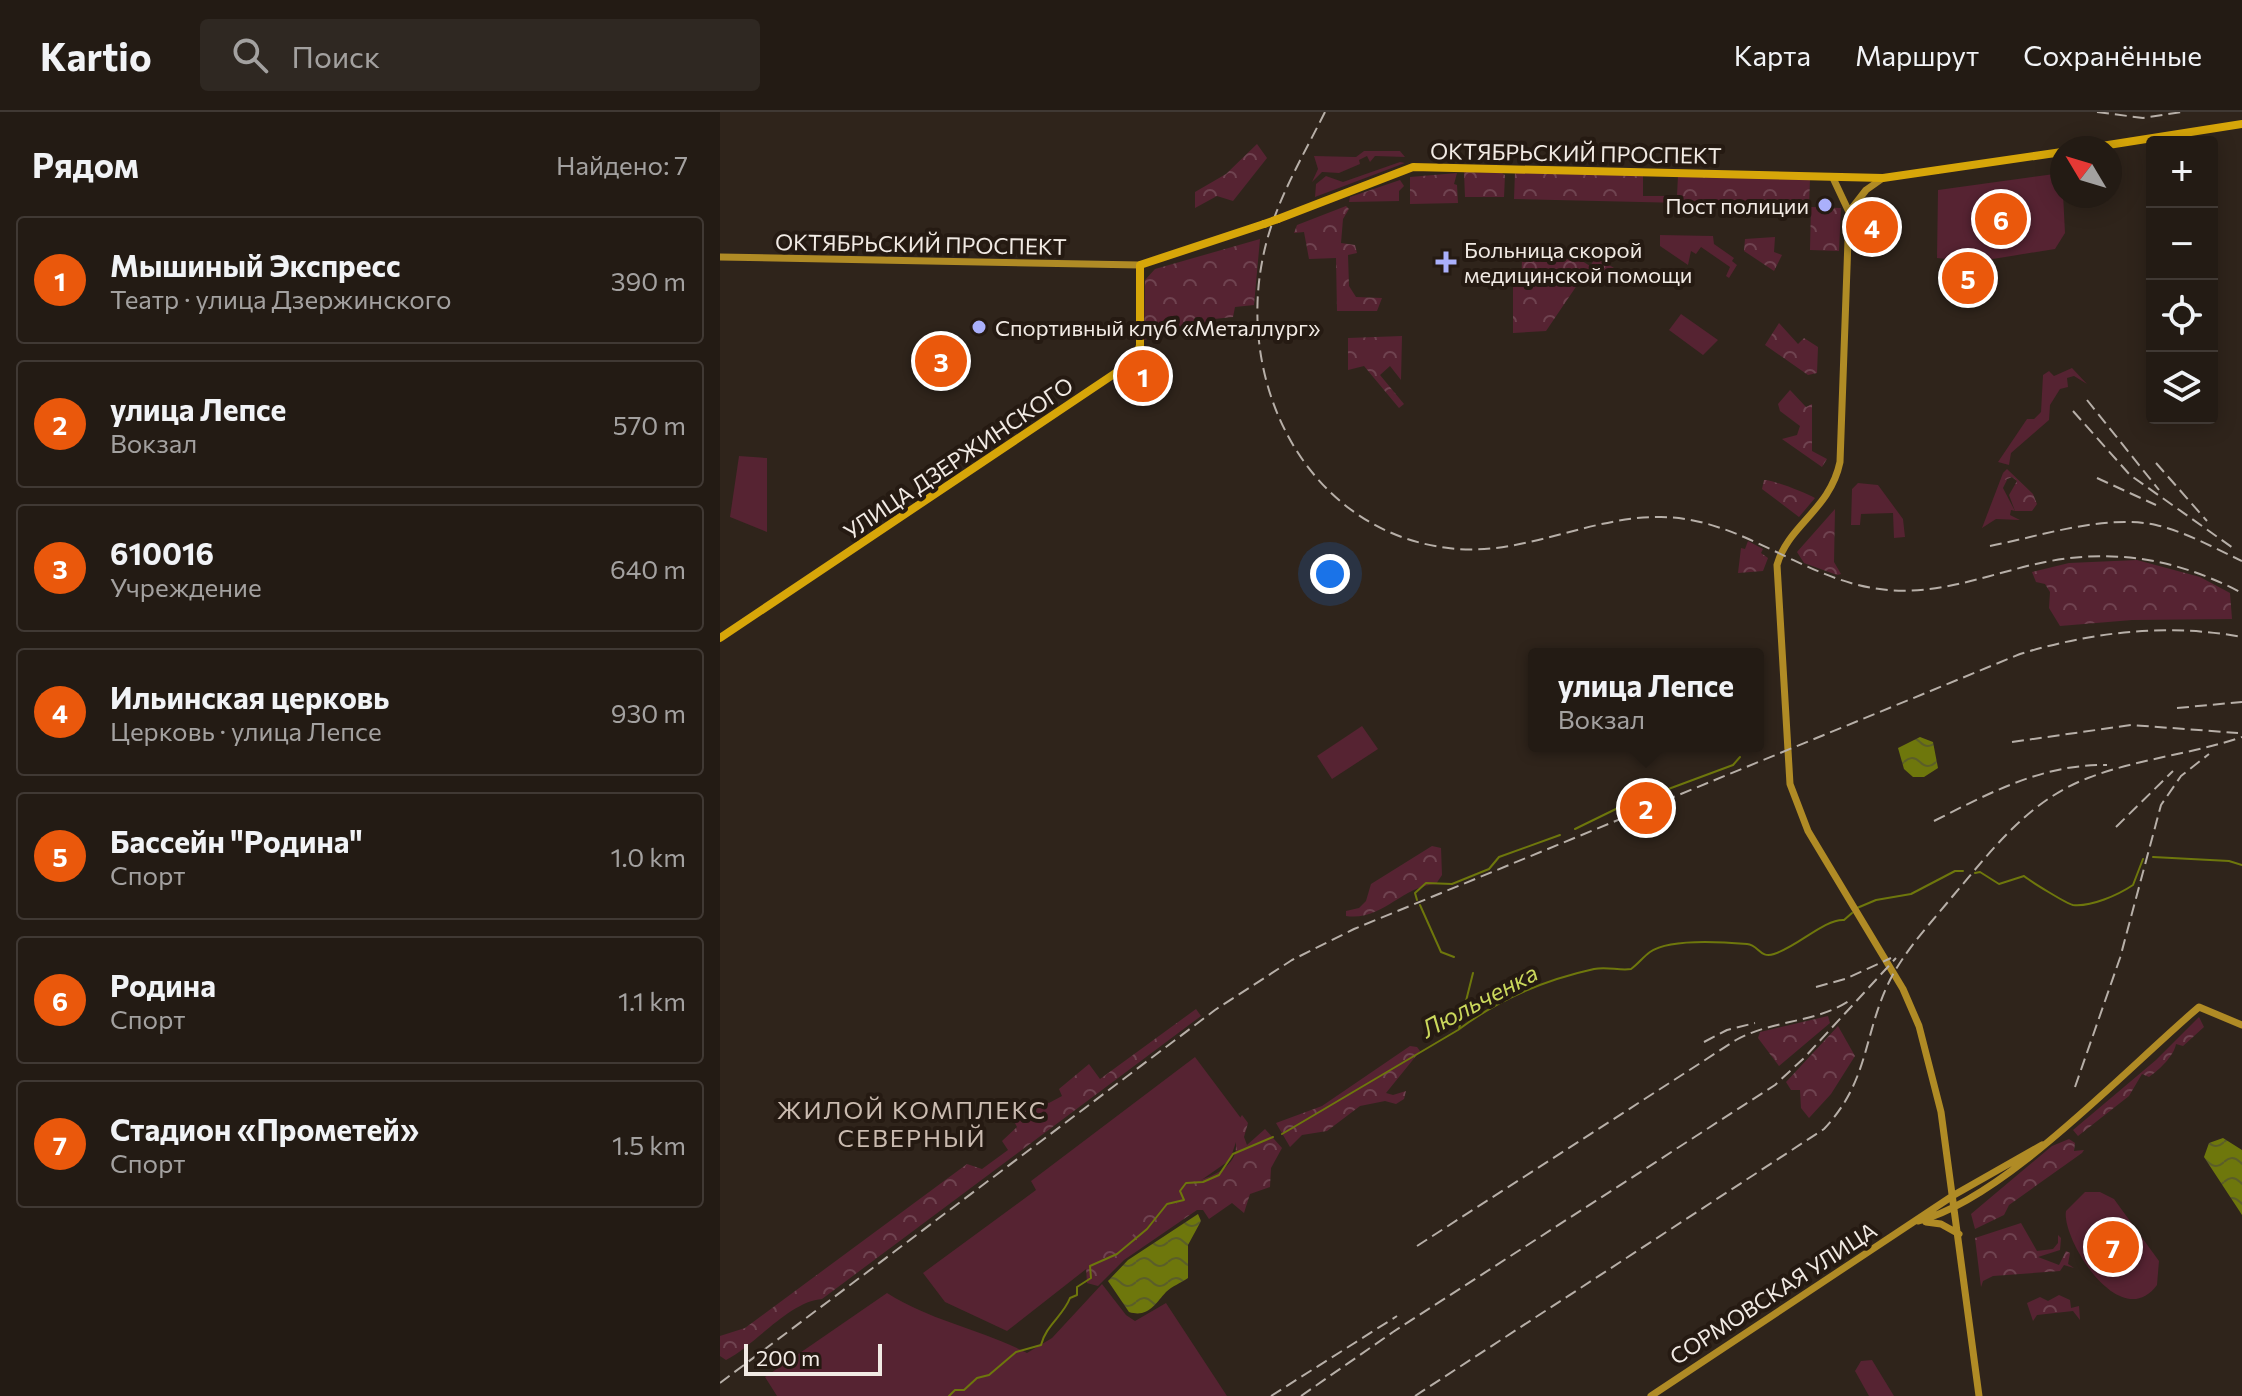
<!DOCTYPE html>
<html lang="ru">
<head>
<meta charset="utf-8">
<style>
  body { margin:0; font-family:Commissioner,sans-serif; background:#2f2822; color:#f1f3f6 }
  .controls { position:absolute; right:24px; top:24px; display:grid; overflow:hidden; border-radius:8px; box-shadow:0 4px 20px #0003 }
  .controls button { width:72px; height:72px; display:grid; place-items:center; padding:0; border:0; border-bottom:2px solid #403934; background:#231b14; color:#f1f3f6; font:40px sans-serif }
  .compass { position:absolute; left:1330px; top:24px; width:72px; height:72px; border-radius:50%; background:#231b14; box-shadow:0 4px 20px #0003; rotate:308deg }
  .scale { position:absolute; left:24px; bottom:20px; width:138px; box-sizing:border-box; padding-left:8px; border:4px solid #f1eae4; border-top:0; font-size:22px; line-height:28px; white-space:nowrap; color:#f1eae4; -webkit-text-stroke:6px #251a12; paint-order:stroke }
  .you { position:absolute; left:610px; top:462px; width:28px; height:28px; margin:-20px; border:6px solid #fff; border-radius:50%; background:#1a73e8; box-shadow:0 0 0 12px #1a73e833 }
  .badge { display:grid; place-items:center; width:52px; height:52px; border-radius:50%; background:#ea580c; color:#fff; font-size:26px; font-weight:700 }
  .pin { position:absolute; translate:-50% -50%; border:4px solid #fff; box-shadow:0 2px 8px #0006 }
  .popup { position:absolute; left:808px; top:536px; width:236px; height:104px; box-sizing:border-box; display:grid; place-content:center; border-radius:8px; background:#231b14; filter:drop-shadow(0 2px 6px #0005); font-size:26px; white-space:nowrap; color:#a3a1a0 }
  .popup b { font-size:30px; color:#f1f3f6 }
  .popup::after { content:''; position:absolute; left:50%; top:100%; margin-left:-16px; border:16px solid transparent; border-top-color:#231b14 }
  .list { margin:0; padding:0; list-style:none }
  h2 { display:flex; justify-content:space-between; align-items:center; height:104px; margin:0; padding:0 32px; font-size:34px }
  h2 small { font-size:26px; font-weight:400; color:#a3a1a0 }
  .list li { display:grid; grid-template-columns:52px 1fr auto; gap:24px; align-items:center; box-sizing:border-box; height:128px; margin:0 16px 16px; padding:0 16px; border:2px solid #403934; border-radius:8px }
  .list b { display:block; font-size:30px; white-space:nowrap }
  .list p { margin:0; font-size:26px; white-space:nowrap; color:#a3a1a0 }
  .list em { font-size:26px; font-style:normal; color:#a3a1a0 }
  .icon { flex:none; width:44px; height:44px; fill:none; stroke:currentColor; stroke-width:2; stroke-linecap:round; stroke-linejoin:round }
  .map { position:relative; flex:none; width:1522px; height:1284px; overflow:hidden }
  header { display:flex; align-items:center; gap:48px; box-sizing:border-box; height:112px; padding:0 40px; background:#231b14; border-bottom:2px solid #403934 }
  header strong { font-size:38px }
  nav { display:flex; gap:44px; margin-inline-start:auto; font-size:28px }
  .search { width:560px; height:72px; background:#2f2822; display:flex; align-items:center; gap:20px; box-sizing:border-box; padding:0 28px; border-radius:8px; color:#a3a1a0; font-size:30px }
  main { display:flex }
  aside { flex:1; background:#231b14 }
  .map>svg:first-child { display:block }
  .green { fill:#562332 }
  .forest { fill:url(#forest-crowns) }
  .water { fill:url(#water-waves) }
  .lines { fill:none; stroke-linecap:round; stroke-linejoin:round }
  .stream { stroke:#6e770c; stroke-width:2 }
  .secondary { stroke:#b08b25; stroke-width:7 }
  .primary { stroke:#d7a609; stroke-width:8 }
  .rail { stroke:#b7afa8; stroke-width:2; stroke-dasharray:12 6; stroke-linecap:butt }
  .primary-bridge { stroke:#d7a609; stroke-width:8 }
  .poi-dot { fill:#aab0fb; stroke:#251a12; stroke-width:3 }
  .labels { text-anchor:middle; dominant-baseline:central; stroke-width:8; stroke-linejoin:round; paint-order:stroke }
  .street-label { font-size:22px; fill:#f1eae4; stroke:#251a12 }
  .poi-label { font-size:22px; fill:#f1eae4; stroke:#251a12; text-anchor:start }
  .water-label { font-size:24px; font-style:italic; fill:#cbd85c; stroke:#251a12 }
  .neighbourhood-label { font-size:24px; letter-spacing:2px; fill:#cabbb0; stroke:#251a12 }
</style>
</head>
<body>
<header>
<strong>Kartio</strong>
<div class="search"><svg class="icon" aria-label="search" viewBox="0 0 24 24"><circle cx="10" cy="10" r="6"/><path d="M15 15l6 6"/></svg>Поиск</div>
<nav><a>Карта</a><a>Маршрут</a><a>Сохранённые</a></nav>
</header>
<main>
<aside>
<h2>Рядом<small>Найдено: 7</small></h2>
<ul class="list">
<li><span class="badge">1</span><div><b>Мышиный Экспресс</b><p>Театр · улица Дзержинского</p></div><em>390 m</em></li>
<li><span class="badge">2</span><div><b>улица Лепсе</b><p>Вокзал</p></div><em>570 m</em></li>
<li><span class="badge">3</span><div><b>610016</b><p>Учреждение</p></div><em>640 m</em></li>
<li><span class="badge">4</span><div><b>Ильинская церковь</b><p>Церковь · улица Лепсе</p></div><em>930 m</em></li>
<li><span class="badge">5</span><div><b>Бассейн &quot;Родина&quot;</b><p>Спорт</p></div><em>1.0 km</em></li>
<li><span class="badge">6</span><div><b>Родина</b><p>Спорт</p></div><em>1.1 km</em></li>
<li><span class="badge">7</span><div><b>Стадион «Прометей»</b><p>Спорт</p></div><em>1.5 km</em></li>
</ul>
</aside>
<div class="map">
<svg width="1522" height="1284" viewBox="0 0 1522 1284">
  <defs>
    <pattern id="forest-crowns" width="20" height="18" patternUnits="userSpaceOnUse" patternTransform="scale(2)"><rect width="20" height="18" fill="#562332"/><path d="M2 6a3 3 0 1 1 6 0M12 15a3 3 0 1 1 6 0" fill="none" stroke="#6f4350"/></pattern>
    <pattern id="water-waves" width="16" height="10" patternUnits="userSpaceOnUse" patternTransform="scale(2)"><rect width="16" height="10" fill="#6e770c"/><path d="M0 5q4-4 8 0t8 0" fill="none" stroke="#5b5e28"/></pattern>
  </defs>
  <rect width="100%" height="100%" fill="#2f241b"/>
  <path class="green" d="M 644,39 L 680,39 L 685,45 L 655,44 L 650,50 L 647,44 L 639,48 L 640,52 L 619,61 L 602,60 L 592,70 L 598,57 L 594,44 L 636,45 Z
    M 680,50 L 685,51 L 595,85 L 596,72 L 606,64 L 623,70 Z
    M 1342,61 L 1345,121 L 1335,137 L 1254,150 L 1217,146 L 1218,78 Z
    M 940,123 L 993,124 L 994,132 L 1014,146 L 1012,149 L 1017,153 L 1009,166 L 1006,164 L 1010,155 L 981,135 L 976,142 L 971,139 L 968,153 L 940,134 Z
    M 961,202 L 998,228 L 983,243 L 949,218 Z
    M 1352,256 L 1367,272 L 1354,264 L 1347,266 L 1348,275 L 1340,277 L 1330,293 L 1329,308 L 1291,341 L 1289,353 L 1278,350 L 1307,307 L 1314,307 L 1321,300 L 1323,263 L 1329,259 L 1334,264 Z
    M 19,344 L 47,346 L 47,420 L 10,405 Z
    M 1283,361 L 1287,368 L 1283,376 L 1295,399 L 1291,398 L 1290,403 L 1300,408 L 1276,407 L 1262,416 Z
    M 1138,371 L 1158,373 L 1183,407 L 1185,425 L 1174,426 L 1173,401 L 1141,402 L 1140,413 L 1131,413 L 1132,377 Z
    M 642,614 L 658,637 L 612,667 L 597,644 Z
    M 475,945 L 523,1009 L 510,1048 L 470,1076 L 478,1093 L 370,1154 L 287,1219 L 225,1190 L 203,1161 L 316,1078 L 311,1069 Z
    M 1365,1080 L 1380,1080 L 1394,1087 L 1439,1149 L 1437,1173 C 1400,1223 1341,1126 1346,1099 Z
    M 382,1172 L 406,1203 L 415,1209 L 446,1191 L 507,1284 L 57,1284 L 45,1265 L 167,1181 C 211,1209 260,1217 307,1241 L 332,1226 Z
    M 1152,1248 L 1174,1284 L 1149,1284 L 1135,1259 L 1141,1249 Z"/>
  <path class="forest" d="M 537,32 L 547,46 L 513,89 L 497,84 L 475,96 L 475,80 L 506,62 Z
    M 744,60 L 782,61 L 785,63 L 784,85 L 745,85 Z
    M 795,60 L 923,63 L 923,84 L 957,84 L 958,64 L 1090,67 L 1089,94 L 794,87 Z
    M 737,61 L 734,72 L 737,73 L 738,91 L 690,92 L 690,65 Z
    M 680,68 L 684,74 L 679,79 L 679,89 L 629,90 L 630,85 Z
    M 626,94 L 629,97 L 623,107 L 621,131 L 635,133 L 637,141 L 628,143 L 629,174 L 636,185 L 662,186 L 657,199 L 617,199 L 616,146 L 589,147 L 584,120 L 574,121 L 577,113 Z
    M 1091,95 L 1121,96 L 1119,139 L 1090,138 Z
    M 1055,125 L 1054,140 L 1062,143 L 1054,159 L 1024,139 L 1025,127 Z
    M 540,127 L 534,193 L 515,195 L 513,205 L 494,207 L 493,220 C 469,213 447,221 424,228 L 425,168 L 435,157 Z
    M 876,145 L 894,156 L 886,168 L 868,157 L 826,219 L 793,221 L 793,172 L 801,172 L 802,148 L 859,147 L 870,154 Z
    M 1059,211 L 1078,232 L 1084,226 L 1098,235 L 1097,261 L 1088,263 L 1045,233 Z
    M 682,224 L 681,268 L 670,254 L 660,263 L 684,292 L 679,296 L 644,254 L 628,258 L 628,226 Z
    M 1070,278 L 1086,295 L 1092,292 L 1092,339 L 1107,347 L 1102,355 L 1062,327 L 1077,323 L 1080,314 L 1060,299 L 1058,292 Z
    M 1287,357 L 1313,382 L 1317,392 L 1312,399 L 1295,399 L 1289,383 L 1297,369 L 1292,365 L 1285,368 L 1283,361 Z
    M 1044,368 C 1054,368 1086,381 1095,386 L 1079,405 L 1042,377 Z
    M 1115,397 L 1114,450 L 1121,462 L 1117,463 L 1084,451 L 1077,440 Z
    M 1028,429 L 1043,437 L 1041,441 L 1048,446 L 1043,459 L 1018,461 L 1021,436 L 1025,437 Z
    M 1417,448 L 1480,465 L 1510,481 L 1512,507 L 1412,508 L 1340,514 L 1329,496 L 1330,480 L 1325,472 L 1316,470 L 1312,460 L 1349,451 Z
    M 712,734 L 721,736 L 722,763 L 716,772 C 680,775 663,809 626,804 L 626,799 L 639,796 L 646,789 L 651,772 Z
    M 476,897 L 481,904 L 102,1187 C 70,1189 35,1233 6,1248 L 0,1244 L 0,1224 L 25,1216 L 247,1052 L 262,1057 L 288,1038 L 282,1029 L 297,1015 L 293,1007 L 321,989 L 329,991 L 342,984 L 339,977 L 369,952 L 380,967 Z
    M 1108,904 L 1110,911 L 1059,954 L 1038,926 L 1040,920 Z
    M 1479,905 L 1484,915 L 1463,934 L 1456,932 C 1454,944 1439,958 1429,965 L 1422,962 L 1409,984 L 1358,1024 L 1353,1018 L 1436,948 Z
    M 1118,914 L 1135,944 L 1111,982 L 1089,1006 L 1081,996 L 1080,978 L 1071,978 L 1066,970 Z
    M 690,934 L 697,935 L 700,939 L 666,981 L 673,983 L 686,979 L 684,987 L 676,992 L 665,989 L 640,994 L 607,1019 L 582,1023 L 570,1035 L 556,1011 L 602,994 Z
    M 522,1003 L 528,1011 L 524,1025 L 527,1033 L 545,1017 L 562,1036 L 551,1056 L 550,1075 L 530,1082 L 524,1101 L 512,1091 L 489,1107 L 483,1098 L 477,1098 L 404,1148 L 378,1174 L 367,1171 L 366,1155 L 380,1141 L 410,1127 L 416,1118 L 416,1109 L 423,1102 L 446,1103 L 459,1089 L 468,1071 C 485,1068 517,1057 516,1034 C 516,1022 514,1014 522,1003 Z
    M 1349,1027 L 1355,1031 L 1354,1039 L 1364,1038 L 1362,1041 L 1289,1093 L 1284,1103 L 1255,1117 L 1251,1102 L 1332,1034 Z
    M 1301,1111 L 1317,1139 L 1333,1137 L 1338,1131 L 1338,1123 L 1341,1126 L 1340,1138 L 1318,1145 L 1339,1153 L 1346,1139 L 1350,1141 L 1348,1152 L 1354,1156 L 1344,1153 L 1340,1159 L 1273,1164 L 1263,1169 L 1261,1175 L 1255,1126 Z
    M 1339,1183 L 1350,1188 L 1351,1196 L 1359,1194 L 1360,1208 L 1353,1199 L 1317,1203 L 1313,1209 L 1307,1191 L 1320,1185 L 1328,1189 Z"/>
  <path class="water" d="M 1200,625 L 1213,630 L 1218,656 L 1204,665 L 1193,665 L 1184,657 L 1178,636 Z
    M 1503,1026 L 1522,1038 L 1522,1103 L 1484,1045 L 1489,1031 Z
    M 478,1102 L 481,1109 L 468,1133 L 468,1166 C 461,1171 452,1174 446,1180 C 435,1192 428,1206 409,1200 L 388,1169 L 408,1148 Z"/>
  <g class="lines">
    <path class="stream" d="M 855,717 L 900,695 L 1013,653 L 1020,645
      M 1433,745 L 1509,749 L 1522,753
      M 1255,761 L 1260,760 L 1279,772 L 1304,764 C 1310,769 1347,792 1353,793 C 1371,795 1398,783 1413,773 L 1423,747
      M 697,788 L 695,781 L 706,771 L 732,772 L 769,757 L 779,745 L 840,723
      M 700,793 L 721,840 L 734,845
      M 1137,796 L 1156,788 L 1191,782 L 1235,759 L 1243,759
      M 739,917 L 753,861
      M 562,1022 L 738,918 C 779,887 824,868 874,857 C 887,854 899,859 911,857 C 918,852 923,845 930,840 C 950,826 1004,830 1027,832 C 1039,833 1040,847 1054,842 C 1079,834 1104,807 1124,808 L 1132,801
      M 229,1284 L 235,1278 L 244,1278 L 257,1266 L 269,1263 L 296,1240 L 321,1233 C 326,1213 343,1204 350,1186 L 357,1183 L 357,1175 L 371,1166 L 370,1154 L 397,1142 L 427,1117 L 447,1092 L 464,1088 L 460,1079 L 466,1071 L 483,1070 L 499,1063 L 513,1042 L 553,1025"/>
    <path class="secondary" d="M 1113,66 L 1129,100 L 1120,350 C 1110,398 1068,413 1057,453 L 1070,672 L 1088,719 L 1183,877 L 1199,914 L 1221,1000 L 1259,1284
      M 1129,100 L 1146,78 L 1163,66
      M 0,145 L 420,153
      M 1198,1109 C 1284,1088 1409,954 1479,895 L 1522,913
      M 1206,1110 L 1221,1112 L 1239,1122
      M 931,1284 L 1234,1083 L 1322,1033"/>
    <path class="primary" d="M 1369,36 L 1522,12
      M 558,107 L 693,55 L 1163,66 L 1342,40
      M 0,526 L 412,250 L 420,234 L 420,153 L 544,112"/>
    <path class="rail" d="M 605,0 C 582,46 553,94 543,145 C 515,279 593,426 738,437 C 808,442 872,404 941,405 C 1025,406 1085,471 1168,478 C 1212,482 1254,468 1296,457 C 1377,434 1448,442 1522,481
      M 1377,0 L 1423,6 L 1462,0
      M 1367,288 L 1439,378
      M 1353,299 L 1410,363 L 1513,436
      M 1436,351 L 1487,409
      M 1377,366 L 1436,393
      M 1270,434 C 1321,424 1384,402 1436,413 C 1466,420 1494,436 1522,449
      M 1457,596 L 1522,590
      M 1292,630 L 1411,613 L 1518,621
      M 1214,709 C 1270,681 1322,652 1387,653
      M 1396,715 L 1453,659
      M 1096,875 L 1125,867 L 1171,846
      M 984,930 L 1007,918 L 1035,911
      M 1355,975 L 1400,846 L 1441,693 L 1461,664 L 1489,642
      M 697,1134 L 1016,928 C 1052,908 1095,911 1129,889
      M 0,1271 L 495,898 L 572,848 L 634,817 L 1300,542 C 1372,520 1447,511 1522,525
      M 551,1284 L 677,1204
      M 581,1284 L 673,1220 L 1055,973 L 1084,946 L 1176,846
      M 695,1284 L 1104,1017 C 1150,968 1143,922 1170,868 C 1186,837 1210,812 1232,785 C 1272,738 1308,689 1368,666 C 1417,647 1472,642 1522,625"/>
    <path class="primary-bridge" d="M 544,112 L 558,107"/>
  </g>
  <g class="poi-dot">
    <circle cx="1105" cy="93" r="8"/>
    <path d="M722 138h8v8h8v8h-8v8h-8v-8h-8v-8h8z"/>
    <circle cx="259" cy="215" r="8"/>
  </g>
  <g class="labels">
    <g class="street-label">
      <text transform="translate(856 41) rotate(1)">ОКТЯБРЬСКИЙ ПРОСПЕКТ</text>
      <text transform="translate(201 132) rotate(1)">ОКТЯБРЬСКИЙ ПРОСПЕКТ</text>
      <text transform="translate(238 346) rotate(-34)">УЛИЦА ДЗЕРЖИНСКОГО</text>
      <text transform="translate(1053 1181) rotate(-33)">СОРМОВСКАЯ УЛИЦА</text>
    </g>
    <g class="poi-label">
      <text x="1089" y="93" text-anchor="end">Пост полиции</text>
      <text x="744" y="137">Больница скорой<tspan x="744" dy="25">медицинской помощи</tspan></text>
      <text x="275" y="215">Спортивный клуб «Металлург»</text>
    </g>
    <g class="water-label">
      <text transform="translate(759 888) rotate(-28)">Люльченка</text>
    </g>
    <g class="neighbourhood-label">
      <text x="192" y="997">ЖИЛОЙ КОМПЛЕКС<tspan x="192" dy="28">СЕВЕРНЫЙ</tspan></text>
    </g>
  </g>
</svg>
<div class="controls">
<button>+</button>
<button>−</button>
<button><svg class="icon" aria-label="locate" viewBox="0 0 24 24"><circle cx="12" cy="12" r="6"/><path d="M12 2v4M12 18v4M2 12h4M18 12h4"/></svg></button>
<button><svg class="icon" aria-label="layers" viewBox="0 0 24 24"><path d="M12 4l9 5-9 5-9-5zM3 14l9 5 9-5"/></svg></button>
</div>
<svg class="compass" viewBox="-18 -18 36 36"><path d="M0-13l5 13h-10z" fill="#e53935"/><path d="M0 13l5-13h-10z" fill="#a3a1a0"/></svg>
<div class="scale">200 m</div>
<div class="you"></div>
<div class="pin badge" style="left:423px;top:264px">1</div>
<div class="pin badge" style="left:926px;top:696px">2</div>
<div class="popup"><b>улица Лепсе</b>Вокзал</div>
<div class="pin badge" style="left:221px;top:249px">3</div>
<div class="pin badge" style="left:1152px;top:115px">4</div>
<div class="pin badge" style="left:1248px;top:166px">5</div>
<div class="pin badge" style="left:1281px;top:107px">6</div>
<div class="pin badge" style="left:1393px;top:1135px">7</div>
</div>
</main>
</body>
</html>
